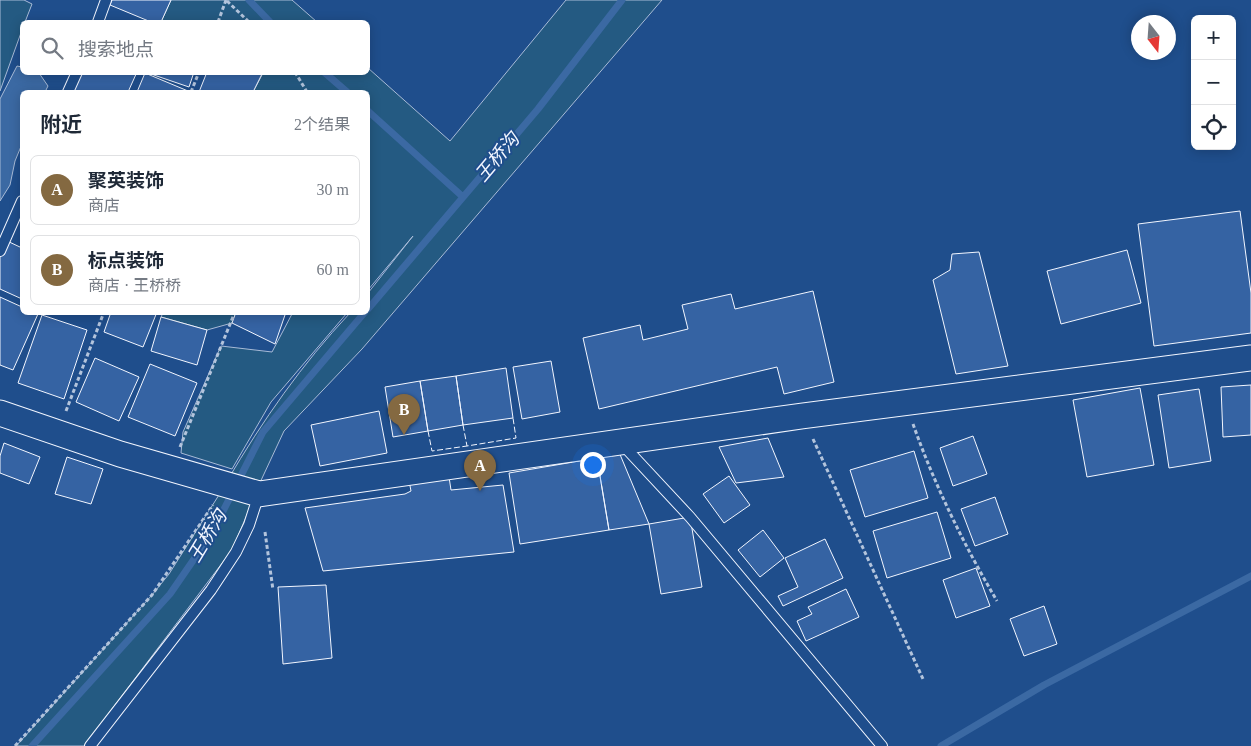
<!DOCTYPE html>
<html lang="zh">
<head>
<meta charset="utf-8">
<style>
  body { margin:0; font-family:"Times New Roman","Noto Sans SC",serif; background:#f2f2f3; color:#1f2937 }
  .controls { position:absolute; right:15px; top:15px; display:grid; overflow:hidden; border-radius:8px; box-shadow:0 2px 12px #0003 }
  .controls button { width:45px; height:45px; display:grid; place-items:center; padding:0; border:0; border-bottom:1px solid #e0e1e3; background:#fff; color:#1f2937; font:25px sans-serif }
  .compass { position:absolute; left:1131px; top:15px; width:45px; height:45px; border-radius:50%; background:#fff; box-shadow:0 2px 12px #0003; rotate:163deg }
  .you { position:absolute; left:592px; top:464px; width:18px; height:18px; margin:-12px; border:4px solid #fff; border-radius:50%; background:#1a73e8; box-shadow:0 0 0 8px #1a73e833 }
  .badge { display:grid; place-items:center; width:32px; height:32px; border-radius:50%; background:#846941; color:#fff; font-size:16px; font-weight:700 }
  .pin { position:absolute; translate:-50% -41px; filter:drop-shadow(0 1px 2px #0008) }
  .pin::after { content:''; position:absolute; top:26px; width:18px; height:15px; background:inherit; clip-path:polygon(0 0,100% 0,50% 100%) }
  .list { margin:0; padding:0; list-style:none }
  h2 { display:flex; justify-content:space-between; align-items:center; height:65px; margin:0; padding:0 20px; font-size:21px }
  h2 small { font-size:16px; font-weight:400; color:#747a83 }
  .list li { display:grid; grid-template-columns:32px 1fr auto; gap:15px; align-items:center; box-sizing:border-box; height:70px; margin:0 10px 10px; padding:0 10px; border:1px solid #e0e1e3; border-radius:8px }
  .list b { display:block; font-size:19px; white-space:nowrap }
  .list p { margin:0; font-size:16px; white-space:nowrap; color:#747a83 }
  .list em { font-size:16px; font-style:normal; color:#747a83 }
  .icon { flex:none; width:28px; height:28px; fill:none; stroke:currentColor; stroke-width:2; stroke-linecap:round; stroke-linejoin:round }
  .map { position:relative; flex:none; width:1251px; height:746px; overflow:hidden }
  .search { position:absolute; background:#fff; box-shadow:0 2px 12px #0003; left:20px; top:20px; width:350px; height:55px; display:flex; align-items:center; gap:12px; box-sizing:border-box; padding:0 18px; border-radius:8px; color:#747a83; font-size:19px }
  .panel { position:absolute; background:#fff; box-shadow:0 2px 12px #0003; left:20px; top:90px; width:350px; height:225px; border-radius:8px }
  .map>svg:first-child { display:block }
  .green { fill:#245a82; stroke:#a8bbd7 }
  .water { fill:#3b69a3; stroke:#a8bbd7 }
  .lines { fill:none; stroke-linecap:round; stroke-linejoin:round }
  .stream { stroke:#3b69a3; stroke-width:7 }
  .building { fill:#3563a3; stroke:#f2f6ff }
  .service-casing { stroke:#f2f6ff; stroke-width:12 }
  .tertiary-casing { stroke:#f2f6ff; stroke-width:27 }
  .path { stroke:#b3c4dc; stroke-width:3; stroke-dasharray:4 2.5; stroke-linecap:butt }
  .service { stroke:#1f4e8c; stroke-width:10 }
  .tertiary { stroke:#1f4e8c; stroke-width:25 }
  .fence { stroke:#f2f6ff; stroke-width:1; stroke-dasharray:6 2.5; stroke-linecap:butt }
  .labels { text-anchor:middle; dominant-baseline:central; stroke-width:4; stroke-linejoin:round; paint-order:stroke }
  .water-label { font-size:19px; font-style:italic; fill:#f2f6ff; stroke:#1f4e8c }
</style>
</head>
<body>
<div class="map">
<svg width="1251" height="746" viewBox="0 0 1251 746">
  <rect width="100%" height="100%" fill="#1f4e8c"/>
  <path class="green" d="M 0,0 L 24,0 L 32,4 L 25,22 L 22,22 L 22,30 L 0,91 Z
    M 171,0 L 292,0 L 317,22 L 161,22 Z
    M 566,0 L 662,0 L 362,349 L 284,431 L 257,489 L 227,481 C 263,420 302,364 350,313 L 368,312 L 368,293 L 413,236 L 368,290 L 368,92 L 253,92 L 263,73 L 368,72 L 368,68 L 450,141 Z
    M 293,312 L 347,313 L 271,402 L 232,469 L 181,453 L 183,432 L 221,346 L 272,352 Z
    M 163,313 L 236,313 L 232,323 L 207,330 L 161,317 Z
    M 224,487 L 254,498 L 232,550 L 84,746 L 16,746 L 152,595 L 169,574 Z"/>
  <path class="water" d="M 17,66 L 22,67 L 22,72 L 39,73 L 48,86 L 45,92 L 22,92 L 22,144 L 15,161 L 10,185 L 0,201 L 0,99 Z"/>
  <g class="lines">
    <path class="stream" d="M 249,0 L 270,22
      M 324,72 L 347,92
      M 368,111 L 463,197
      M 368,309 L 538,109 L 622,0
      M 32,746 L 170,594 L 212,533 L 263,432 L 365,312
      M 941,746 L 1044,685 L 1251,576"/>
  </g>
  <path class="building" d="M 112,0 L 171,0 L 161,22 L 151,22 L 110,5 Z
    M 80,72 L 137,72 L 128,92 L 71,92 Z
    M 145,72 L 194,72 L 189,87 Z
    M 207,72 L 241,74 L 263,72 L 253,92 L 199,92 Z
    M 145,73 L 188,91 L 187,92 L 137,92 Z
    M 1240,211 L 1251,293 L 1251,333 L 1154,346 L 1138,224 Z
    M 5,240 L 22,248 L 22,299 L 0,289 L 0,251 Z
    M 1127,250 L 1141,303 L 1061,324 L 1047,271 Z
    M 979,252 L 1008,366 L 956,374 L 933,280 L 950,270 L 952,254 Z
    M 813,291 L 834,382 L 784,394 L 777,367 L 599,409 L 583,338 L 640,325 L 643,340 L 688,329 L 682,305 L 731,294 L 735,309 Z
    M 0,297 L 22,307 L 22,312 L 38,314 L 13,370 L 0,365 Z
    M 111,312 L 157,312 L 143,347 L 104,332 Z
    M 236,312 L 286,312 L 275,344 L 232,323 Z
    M 42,315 L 87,330 L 64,399 L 18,383 Z
    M 161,317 L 207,330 L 197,365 L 151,351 Z
    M 95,358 L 139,377 L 119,421 L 76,402 Z
    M 551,361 L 560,412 L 522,419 L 513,367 Z
    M 150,364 L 197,383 L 175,436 L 128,417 Z
    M 506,368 L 513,418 L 463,425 L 456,376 Z
    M 456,376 L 463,425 L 428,431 L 420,381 Z
    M 420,381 L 428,431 L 393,437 L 385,387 Z
    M 1251,385 L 1251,435 L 1223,437 L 1221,387 Z
    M 1140,388 L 1154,465 L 1087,477 L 1073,400 Z
    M 1199,389 L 1211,461 L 1169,468 L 1158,395 Z
    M 379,411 L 387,453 L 320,466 L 311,425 Z
    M 973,436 L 987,474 L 953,486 L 940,448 Z
    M 768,438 L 784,477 L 736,483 L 719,447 Z
    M 4,443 L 40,457 L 29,484 L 0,473 L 0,456 Z
    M 914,451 L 928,498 L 865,517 L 850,470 Z
    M 619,452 L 649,524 L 609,530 L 597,458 Z
    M 67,457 L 103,469 L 91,504 L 55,494 Z
    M 597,458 L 609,530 L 520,544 L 509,473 Z
    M 729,476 L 750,505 L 724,523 L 703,494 Z
    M 449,477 L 451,490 L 503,485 L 514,552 L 323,571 L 305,508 L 405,494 L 411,491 L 409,481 Z
    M 995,497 L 1008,534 L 975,546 L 961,509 Z
    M 937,512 L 951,558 L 887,578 L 873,531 Z
    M 690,517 L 702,587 L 661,594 L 649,524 Z
    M 763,530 L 784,558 L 760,577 L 738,550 Z
    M 825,539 L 843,578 L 783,606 L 778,596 L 798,587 L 785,558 Z
    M 976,568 L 990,606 L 956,618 L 943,580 Z
    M 326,585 L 332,658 L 283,664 L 278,587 Z
    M 846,589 L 859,617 L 806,641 L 797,621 L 812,614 L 808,607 Z
    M 1044,606 L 1057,644 L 1024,656 L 1010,619 Z"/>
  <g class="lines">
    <defs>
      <path id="service" d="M 98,22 L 106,0
        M 68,92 L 77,72
        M 0,251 L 22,201
        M 622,444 L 690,517 L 882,746
        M 90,746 L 211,590 L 236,552 L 249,525 L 259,494"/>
      <path id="tertiary" d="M 0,413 L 120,454 L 259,494 L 802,416 L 1251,358"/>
    </defs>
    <use href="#service" class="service-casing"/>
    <use href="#tertiary" class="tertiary-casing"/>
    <path class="path" d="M 227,1 L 249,22
      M 218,22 L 226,0
      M 295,72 L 307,92
      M 191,92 L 199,72
      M 66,411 L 104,312
      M 913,424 C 935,486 964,545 997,601
      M 813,439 L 923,679
      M 180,447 L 235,312
      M 265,532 L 273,590
      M 15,746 L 152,595 L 213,505"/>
    <use href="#service" class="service"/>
    <use href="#tertiary" class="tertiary"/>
    <path class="fence" d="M 463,425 L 467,446 L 516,438 L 513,418
      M 428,431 L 432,451 L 467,446"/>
  </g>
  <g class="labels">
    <g class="water-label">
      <text transform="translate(497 157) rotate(-50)">王桥沟</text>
      <text transform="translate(207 536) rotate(-59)">王桥沟</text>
    </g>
  </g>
</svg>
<div class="controls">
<button>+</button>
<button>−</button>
<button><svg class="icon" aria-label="locate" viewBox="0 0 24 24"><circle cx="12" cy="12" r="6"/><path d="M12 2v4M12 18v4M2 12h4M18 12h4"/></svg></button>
</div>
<svg class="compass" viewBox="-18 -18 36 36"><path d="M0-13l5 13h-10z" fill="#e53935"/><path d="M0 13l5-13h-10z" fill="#747a83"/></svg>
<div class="you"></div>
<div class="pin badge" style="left:480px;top:491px">A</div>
<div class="pin badge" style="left:404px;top:435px">B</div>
<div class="search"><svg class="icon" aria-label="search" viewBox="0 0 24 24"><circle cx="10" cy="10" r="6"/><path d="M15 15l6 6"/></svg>搜索地点</div>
<section class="panel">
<h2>附近<small>2个结果</small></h2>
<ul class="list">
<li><span class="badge">A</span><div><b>聚英装饰</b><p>商店</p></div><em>30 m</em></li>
<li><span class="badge">B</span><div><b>标点装饰</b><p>商店 · 王桥桥</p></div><em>60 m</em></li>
</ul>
</section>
</div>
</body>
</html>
